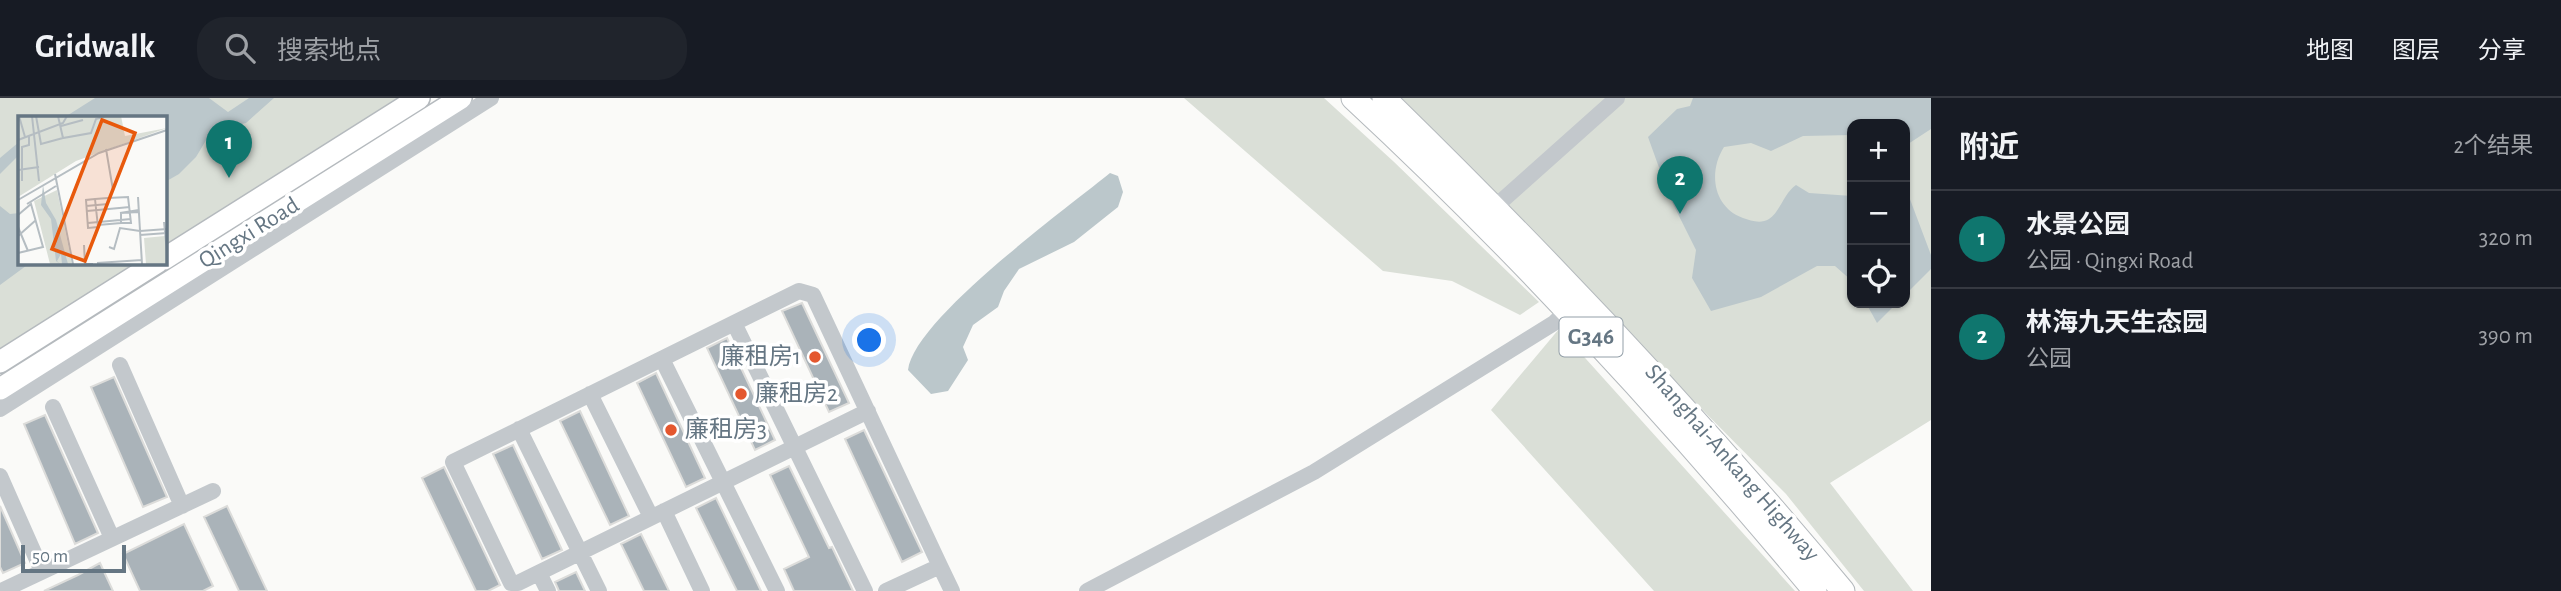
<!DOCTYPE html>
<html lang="zh">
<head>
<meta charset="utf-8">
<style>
  body { margin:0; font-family:"Alegreya Sans","Noto Sans SC",sans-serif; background:#20242c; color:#f1f3f6 }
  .controls { position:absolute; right:21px; top:21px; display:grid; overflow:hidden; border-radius:14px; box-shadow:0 2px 5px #0004 }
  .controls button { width:63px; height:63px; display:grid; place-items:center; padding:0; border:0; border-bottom:2px solid #363941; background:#171b24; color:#f1f3f6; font:35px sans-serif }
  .scale { position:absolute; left:21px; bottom:18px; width:105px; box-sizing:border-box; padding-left:7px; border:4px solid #657683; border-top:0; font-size:19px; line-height:24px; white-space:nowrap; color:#657683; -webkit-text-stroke:5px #fff; paint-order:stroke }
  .you { position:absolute; left:870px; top:243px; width:24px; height:24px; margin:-18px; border:5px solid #fff; border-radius:50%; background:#1a73e8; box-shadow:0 0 0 10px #1a73e833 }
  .badge { display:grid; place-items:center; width:46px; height:46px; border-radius:50%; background:#0f766e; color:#fff; font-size:23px; font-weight:700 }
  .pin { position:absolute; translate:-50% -58px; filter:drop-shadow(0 2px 4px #0008) }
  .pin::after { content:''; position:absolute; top:37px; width:24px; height:21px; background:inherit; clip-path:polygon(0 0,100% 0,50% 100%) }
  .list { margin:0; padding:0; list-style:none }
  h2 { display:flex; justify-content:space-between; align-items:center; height:91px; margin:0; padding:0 28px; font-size:30px }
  h2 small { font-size:23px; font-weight:400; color:#9ea1a6 }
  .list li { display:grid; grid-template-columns:46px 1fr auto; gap:21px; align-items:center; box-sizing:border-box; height:98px; padding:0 28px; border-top:2px solid #363941 }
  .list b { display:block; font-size:26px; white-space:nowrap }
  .list p { margin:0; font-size:23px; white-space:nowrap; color:#9ea1a6 }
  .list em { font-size:23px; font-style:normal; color:#9ea1a6 }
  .icon { flex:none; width:38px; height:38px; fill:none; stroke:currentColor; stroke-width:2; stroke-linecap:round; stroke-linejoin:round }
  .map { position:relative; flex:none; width:1931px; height:493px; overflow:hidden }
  header { display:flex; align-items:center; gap:42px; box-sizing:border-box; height:98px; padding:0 35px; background:#171b24; border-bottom:2px solid #363941 }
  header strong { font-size:33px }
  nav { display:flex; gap:38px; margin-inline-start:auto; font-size:24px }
  .search { width:490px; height:63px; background:#20242c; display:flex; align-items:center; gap:18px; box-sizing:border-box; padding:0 24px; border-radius:28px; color:#9ea1a6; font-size:26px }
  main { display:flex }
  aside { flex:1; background:#171b24 }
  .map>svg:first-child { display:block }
  .green { fill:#dadfd7; fill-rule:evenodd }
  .water { fill:#bbc7cb }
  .building { fill:#aab3b9; stroke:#dcdcda; stroke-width:2 }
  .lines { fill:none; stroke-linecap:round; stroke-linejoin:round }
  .major-casing { stroke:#b5babe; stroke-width:24 }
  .highway-casing { stroke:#b4b9bd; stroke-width:25 }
  .minor { stroke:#c3c8cc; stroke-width:16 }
  .major { stroke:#fff; stroke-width:21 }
  .highway { stroke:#fff; stroke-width:23 }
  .poi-dot { fill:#e4572e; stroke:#fff; stroke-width:2.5 }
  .labels { text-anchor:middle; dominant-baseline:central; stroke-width:7; stroke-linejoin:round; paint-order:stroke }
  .shield { fill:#fff; stroke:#939fa8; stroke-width:2 }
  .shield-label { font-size:23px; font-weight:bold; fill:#657683 }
  .street-label { font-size:24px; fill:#657683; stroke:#fff }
  .poi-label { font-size:24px; fill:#657683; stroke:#fff; text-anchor:start }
  .inset-road { fill:none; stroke:#b5bdc2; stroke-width:2 }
  .view { fill:#e8590c; fill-opacity:0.15; stroke:#e8590c; stroke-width:3.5 }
  .inset-edge { fill:none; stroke:#657683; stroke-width:3.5 }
</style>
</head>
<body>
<header>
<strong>Gridwalk</strong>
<div class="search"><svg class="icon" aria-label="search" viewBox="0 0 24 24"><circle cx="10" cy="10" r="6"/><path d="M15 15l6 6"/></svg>搜索地点</div>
<nav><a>地图</a><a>图层</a><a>分享</a></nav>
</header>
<main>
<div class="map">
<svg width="1931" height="493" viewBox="0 0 1931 493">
  <rect width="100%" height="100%" fill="#fafaf8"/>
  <path class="green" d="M 0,0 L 419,0 L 165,161 L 164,19 L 19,19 L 19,164 L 158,165 L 0,264 Z
    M 1184,0 L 1324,0 L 1393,63 L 1539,204 L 1520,217 L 1452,183 L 1383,173 Z
    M 1393,0 L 1931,0 L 1931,322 L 1830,385 L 1913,493 L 1864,493 L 1786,396 ZM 1852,26 L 1905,26 L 1905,205 L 1852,205 Z
    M 1559,231 L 1795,493 L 1654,493 L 1491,312 Z"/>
  <path class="water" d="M 95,0 L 209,0 L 228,14 L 249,0 L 274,0 L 246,25 L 220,31 L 208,39 L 196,59 L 179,76 L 165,84 L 164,19 L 65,19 Z
    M 1693,0 L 1931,0 L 1931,31 L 1908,46 L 1905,46 L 1905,26 L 1852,26 L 1852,37 L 1803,38 L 1771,53 L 1751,45 L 1724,49 C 1708,74 1713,109 1743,120 C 1751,123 1761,126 1769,121 C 1780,114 1784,95 1796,87 L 1809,95 L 1852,98 L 1852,183 L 1835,168 L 1817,168 L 1761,199 L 1711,213 L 1692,180 L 1696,152 L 1670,100 L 1648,39 L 1677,11 L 1690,8 Z
    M 19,44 L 19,57 L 0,76 L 0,60 Z
    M 1110,75 L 1118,78 L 1123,94 L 1118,109 L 1074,144 L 1019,171 L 1004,193 L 998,209 L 973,227 L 963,249 L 968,262 L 948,293 L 931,296 L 908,272 C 914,221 1066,111 1110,75 Z
    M 1905,88 L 1931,157 L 1931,171 L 1905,197 Z
    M 0,108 L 10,116 L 19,115 L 19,164 L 30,165 L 0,187 Z
    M 1866,205 L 1897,205 L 1877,225 Z"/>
  <path class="building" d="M 802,205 L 849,305 L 829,314 L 782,213 Z
    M 727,240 L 775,342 L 755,352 L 707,250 Z
    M 656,275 L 705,380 L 686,389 L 637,285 Z
    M 114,279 L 167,399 L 143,409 L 91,289 Z
    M 580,313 L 629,418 L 610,427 L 560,323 Z
    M 45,317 L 98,435 L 75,446 L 24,326 Z
    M 864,332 L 922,454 L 902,464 L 845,341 Z
    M 513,347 L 562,452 L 542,461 L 493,356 Z
    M 789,368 L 829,450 L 832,449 L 853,493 L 794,493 L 784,471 L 809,459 L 770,377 Z
    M 444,369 L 500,487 L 488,493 L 476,493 L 422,380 Z
    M 716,400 L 761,493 L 737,493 L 696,410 Z
    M 0,408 L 25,465 L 3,475 L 0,469 Z
    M 227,408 L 267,493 L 239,493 L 204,419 Z
    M 184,426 L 213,488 L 203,493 L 140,493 L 123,456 Z
    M 641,436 L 669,493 L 644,493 L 621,446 Z
    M 100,465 L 113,493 L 44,493 L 78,477 Z
    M 576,474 L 585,493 L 559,493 L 555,484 Z"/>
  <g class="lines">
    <defs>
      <path id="major" d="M 164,161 L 419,0
        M 0,264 L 158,164
        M 0,291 L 461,0"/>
      <path id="highway" d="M 1353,0 C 1518,153 1671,320 1815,493
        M 1384,0 C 1545,157 1699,320 1843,493"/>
    </defs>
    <use href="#major" class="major-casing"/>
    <use href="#highway" class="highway-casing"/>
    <path class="minor" d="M 1496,108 L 1617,0
      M 734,225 L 865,493
      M 662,261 L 777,493
      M 120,267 L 182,408
      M 590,296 L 651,419
      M 53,309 L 112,440
      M 0,311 L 491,0
      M 868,313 L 518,485 L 511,485 L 453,364 L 799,193 L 813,197 L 940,468 L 952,493
      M 519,331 L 599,493
      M 0,378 L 42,473
      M 664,413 L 702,493
      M 539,475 L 548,493
      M 1,493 L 213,393
      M 886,493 L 940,468
      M 1087,493 L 1314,374 L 1554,225 L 1572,208"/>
    <use href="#major" class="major"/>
    <use href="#highway" class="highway"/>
  </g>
  <g class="poi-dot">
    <circle cx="815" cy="259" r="7"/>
    <circle cx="741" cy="296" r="7"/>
    <circle cx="671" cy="332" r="7"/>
  </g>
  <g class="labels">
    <rect class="shield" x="1559.5" y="219.5" width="63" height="39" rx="5"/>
    <g class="shield-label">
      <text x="1591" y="239">G346</text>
    </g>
    <g class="street-label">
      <text transform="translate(249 135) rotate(-32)">Qingxi Road</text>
      <text transform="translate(1732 365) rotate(49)">Shanghai-Ankang Highway</text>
    </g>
    <g class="poi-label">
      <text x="801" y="259" text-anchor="end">廉租房1</text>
      <text x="755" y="296">廉租房2</text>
      <text x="685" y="332">廉租房3</text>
    </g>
  </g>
  <g transform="translate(18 18)">
    <rect width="149" height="149" fill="#fafaf8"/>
    <path d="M 0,0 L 103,0 L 107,20 L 149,12 L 58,45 L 0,81 ZM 39,74 L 54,148 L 32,148 L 16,85 ZM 147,120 L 149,148 L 128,148 L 126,122 Z" fill="#dadfd7"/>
    <path d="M 25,69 L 28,87 L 38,104 L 50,148 L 44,148 L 43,138 L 39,145 L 42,148 L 38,145 L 33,103 L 23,89 Z" fill="#bbc7cb"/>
    <path class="inset-road" d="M 1,0 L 7,21M 14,0 L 21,65M 18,0 L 23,28 L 45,22M 40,0 L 45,22 L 73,17 L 78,3 L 88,0M 43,10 L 65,4M 0,24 L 45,7 L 49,0M 88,33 L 95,74M 0,54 L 21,51M 37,58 L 55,148M 4,65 L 4,31 L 11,29 L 11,20M 120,81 L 124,148M 77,83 L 80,111 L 70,112 L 68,84 L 77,83 L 90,82 L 110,81 L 113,107 L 103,107 L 103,98M 0,84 L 81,37 L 149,14M 9,88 L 38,70M 68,90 L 90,88M 121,94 L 102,97 L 121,96M 69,95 L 112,91M 0,99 L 13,88 L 25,131 L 0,137M 146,106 L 149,136M 70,107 L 113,103M 80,109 L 103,107M 0,111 L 10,135M 122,115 L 149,113M 122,119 L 149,117M 0,120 L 18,104M 66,129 L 67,148 L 75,148M 91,131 L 96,133 L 102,112 L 122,115M 79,147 L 124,144"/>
    <path class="view" d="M 84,4 L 117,17 L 67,145 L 34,133 Z"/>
    <rect width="149" height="149" class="inset-edge"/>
  </g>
</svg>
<div class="controls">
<button>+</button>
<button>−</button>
<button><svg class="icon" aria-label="locate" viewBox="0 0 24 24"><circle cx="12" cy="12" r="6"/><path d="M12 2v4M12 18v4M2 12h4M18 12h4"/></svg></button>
</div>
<div class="scale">50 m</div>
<div class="you"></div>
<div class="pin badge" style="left:229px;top:80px">1</div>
<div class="pin badge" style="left:1680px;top:116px">2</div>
</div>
<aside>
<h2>附近<small>2个结果</small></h2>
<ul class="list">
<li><span class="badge">1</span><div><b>水景公园</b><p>公园 · Qingxi Road</p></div><em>320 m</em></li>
<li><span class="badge">2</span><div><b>林海九天生态园</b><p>公园</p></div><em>390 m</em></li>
</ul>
</aside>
</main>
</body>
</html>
